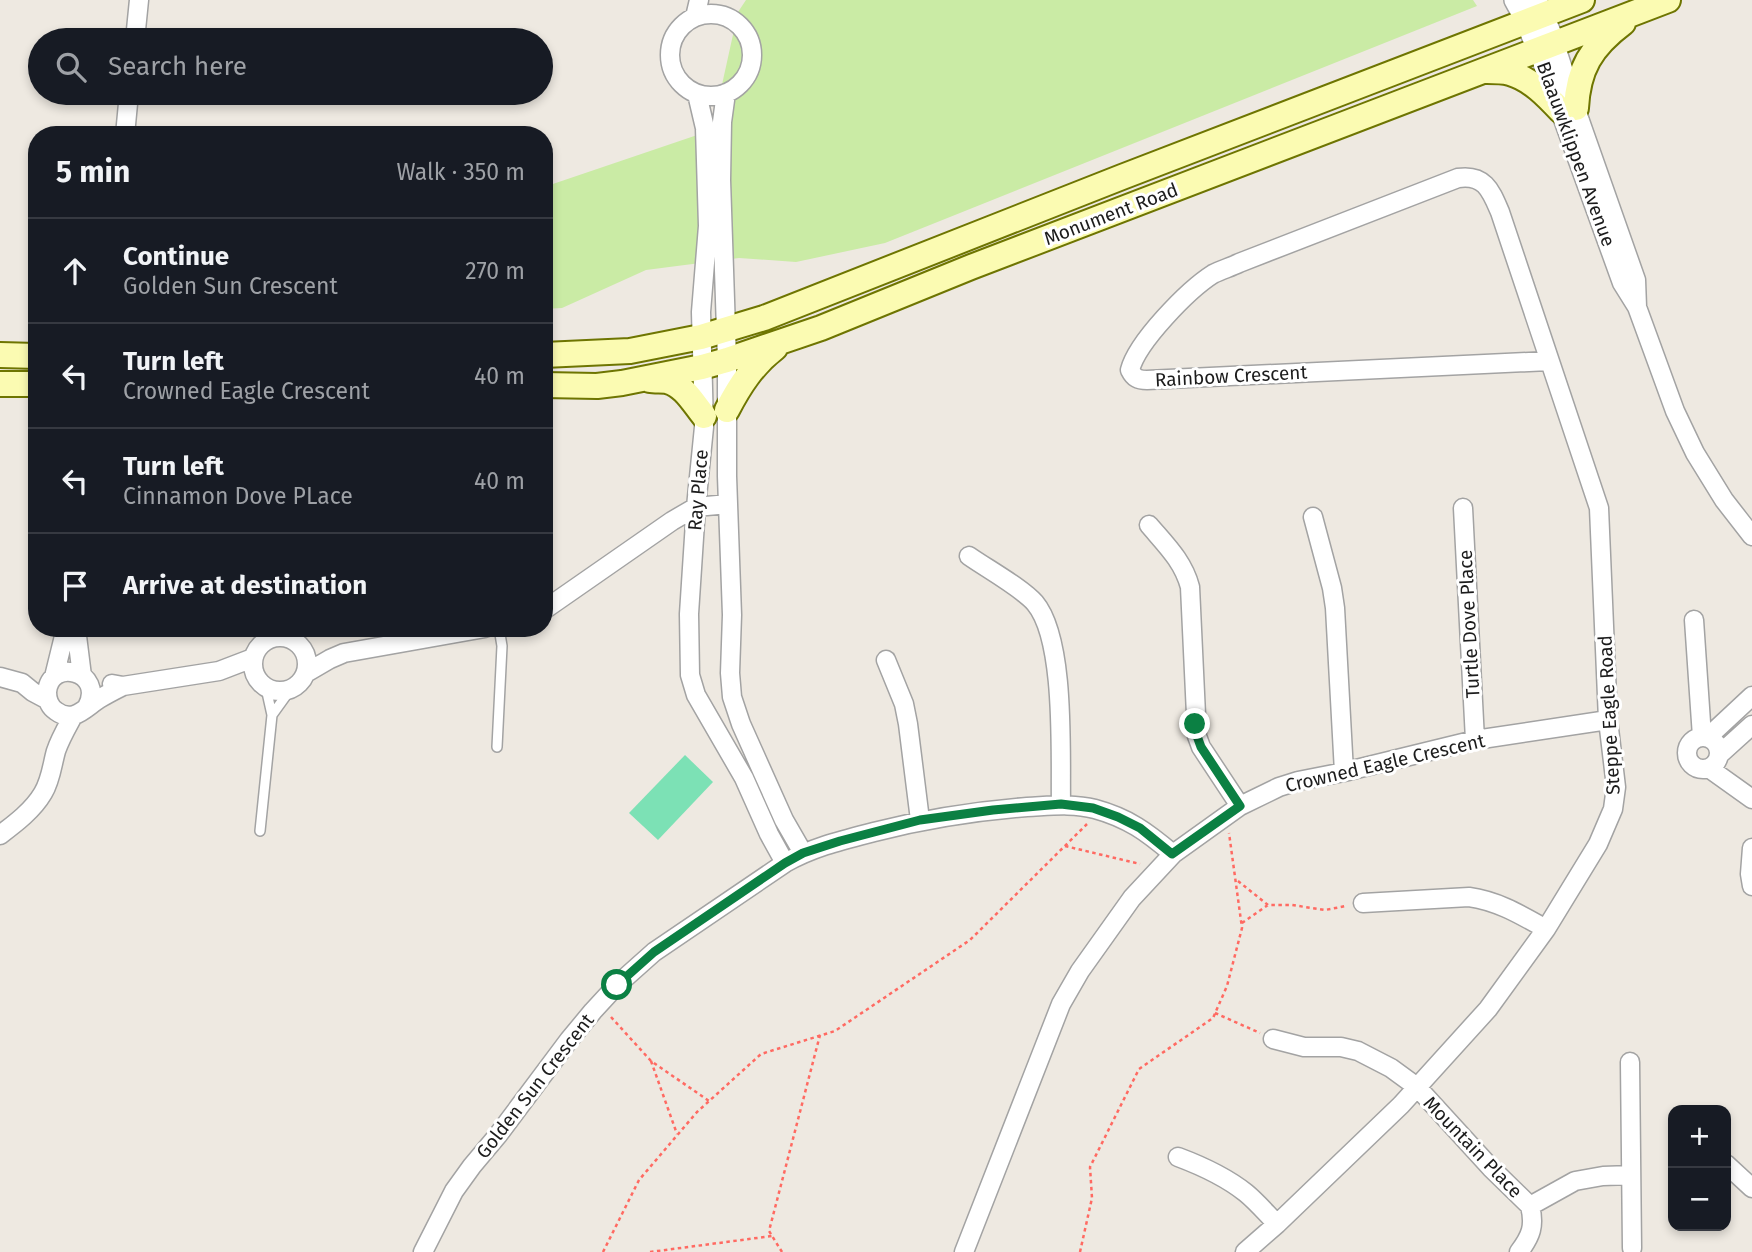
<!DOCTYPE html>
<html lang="en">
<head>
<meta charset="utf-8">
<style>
  body { margin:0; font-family:"Fira Sans",sans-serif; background:#242831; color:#f1f3f6 }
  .controls { position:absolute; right:21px; bottom:21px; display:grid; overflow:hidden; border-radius:14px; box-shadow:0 4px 10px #0003 }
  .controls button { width:63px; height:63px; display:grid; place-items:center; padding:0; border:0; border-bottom:2px solid #363941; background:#171b24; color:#f1f3f6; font:35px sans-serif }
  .stop { position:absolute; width:21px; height:21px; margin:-16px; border:5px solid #0b8043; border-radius:50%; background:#fff }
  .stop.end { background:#0b8043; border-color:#fff; box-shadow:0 2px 7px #0008 }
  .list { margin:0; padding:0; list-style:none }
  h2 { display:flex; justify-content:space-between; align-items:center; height:91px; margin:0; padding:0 28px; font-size:30px }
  h2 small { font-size:23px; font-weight:400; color:#9ea1a6 }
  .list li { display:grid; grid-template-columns:46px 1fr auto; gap:21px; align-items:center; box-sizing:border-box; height:105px; padding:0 28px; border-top:2px solid #363941 }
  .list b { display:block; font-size:26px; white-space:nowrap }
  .list p { margin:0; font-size:23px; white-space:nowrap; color:#9ea1a6 }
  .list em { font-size:23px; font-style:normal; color:#9ea1a6 }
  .icon { flex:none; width:38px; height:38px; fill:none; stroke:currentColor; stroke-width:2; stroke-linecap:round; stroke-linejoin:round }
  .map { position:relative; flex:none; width:1752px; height:1252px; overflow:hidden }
  .search { position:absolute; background:#171b24; box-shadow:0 4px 10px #0003; left:28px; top:28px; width:525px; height:77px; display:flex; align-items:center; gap:18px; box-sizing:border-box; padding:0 24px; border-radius:38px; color:#9ea1a6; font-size:26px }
  .panel { position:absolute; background:#171b24; box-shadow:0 4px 10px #0003; left:28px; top:126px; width:525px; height:511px; border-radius:28px }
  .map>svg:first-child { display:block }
  .grass { fill:#caeba5 }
  .pitch { fill:#7ce1b5 }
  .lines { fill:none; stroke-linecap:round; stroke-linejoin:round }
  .service-casing { stroke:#a3a3a3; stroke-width:12 }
  .minor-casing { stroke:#a3a3a3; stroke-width:21 }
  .tertiary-casing { stroke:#a3a3a3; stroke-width:24 }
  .secondary-casing { stroke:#6e7501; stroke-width:28 }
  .path { stroke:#ff6a62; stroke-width:2.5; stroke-dasharray:3.5 3.5; stroke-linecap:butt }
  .service { stroke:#fff; stroke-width:9 }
  .minor { stroke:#fff; stroke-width:18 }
  .tertiary { stroke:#fff; stroke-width:21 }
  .secondary { stroke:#fbfbb2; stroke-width:24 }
  .route { stroke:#0b8043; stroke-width:9 }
  .labels { text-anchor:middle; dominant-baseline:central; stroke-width:6; stroke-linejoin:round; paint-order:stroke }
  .street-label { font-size:19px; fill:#1c1c1c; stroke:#fff }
</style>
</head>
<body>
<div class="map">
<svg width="1752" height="1252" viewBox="0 0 1752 1252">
  <rect width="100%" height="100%" fill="#eee9e1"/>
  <path class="grass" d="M 746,0 L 1473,0 L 1477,6 L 885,243 L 796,262 L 739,258 L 646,270 L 562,308 L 544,309 L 544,187 L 712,130 L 738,12 Z"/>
  <path class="pitch" d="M 685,755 L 713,782 L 658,840 L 629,813 Z"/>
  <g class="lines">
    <defs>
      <path id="service" d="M 272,715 L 290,690
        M 497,747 L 502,646 L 499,628
        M 260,831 L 272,715 L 266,688"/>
      <path id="minor" d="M670 55a41 41 0 1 1 82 0a41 41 0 1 1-82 0Z
        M 695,17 L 699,0
        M 135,40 L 139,0
        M 1555,44 L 1580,121 L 1636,280 L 1637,307
        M 1538,50 L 1622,283 L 1637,307 L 1675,411 L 1695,453 L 1724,500 L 1752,536
        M 726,93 L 722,122 L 721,180 L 727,360 L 727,476 L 732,615 L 730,673 L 732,697 L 741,724 L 784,820 L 803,853
        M 697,94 L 705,128 L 708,226 L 701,312 L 704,427 L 696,507 L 689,614 L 690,675 L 696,695 L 744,778 L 769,834 L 785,863
        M 125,135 L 129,93
        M 1463,508 L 1475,740
        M 1313,517 L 1332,588 L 1335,608 L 1344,772
        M 1149,525 C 1166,545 1183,561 1190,587 L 1197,736 L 1201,747 L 1240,806
        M 969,556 C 986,568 1022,588 1035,603 C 1066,640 1060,755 1061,804
        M 544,610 L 672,521 L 696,507 L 728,504
        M 1694,620 L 1702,737
        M 76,628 L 82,676
        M253 664a27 27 0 1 1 54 0a27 27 0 1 1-54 0Z
        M 886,660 L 904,704 L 908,724 L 920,820
        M 306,673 L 330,659 L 344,653 L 485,628
        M 0,677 L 22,683 L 33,692 L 48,700
        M 54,677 L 66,628
        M 112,684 L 123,686 L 219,671 L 253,658
        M 87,707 C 106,671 50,657 47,692 C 47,700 50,707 56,711 C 73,724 85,708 99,699 C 107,694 115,690 123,686
        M1687 753a16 16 0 1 1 32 0a16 16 0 1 1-32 0Z
        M 1708,737 L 1752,696
        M 1720,754 L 1752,725
        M 1710,769 L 1752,799
        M 0,835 C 16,823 33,810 43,793 C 51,780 52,765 56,751 C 60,739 67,727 73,716
        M 1752,848 L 1750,874 L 1752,886
        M 1363,903 L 1469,897 C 1498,901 1521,915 1546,929
        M 1273,1039 L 1304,1047 L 1341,1047 L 1358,1051 L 1391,1068 L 1417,1087 L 1491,1168 L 1530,1206
        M 1630,1062 L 1632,1248
        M 1178,1157 C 1202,1166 1226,1177 1246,1193 C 1257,1202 1267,1214 1277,1224
        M 1726,1164 L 1752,1188
        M 1530,1206 L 1575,1181 L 1603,1176 L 1631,1175
        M 423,1252 L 454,1191 L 472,1166 L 498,1135 L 569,1040 L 593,1011 L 617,985 L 654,952 L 785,863 C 813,847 843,840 874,832 C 925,819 975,811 1027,807 C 1050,806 1072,803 1095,809 C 1128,818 1147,832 1173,854
        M 964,1252 L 1061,1004 L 1080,971 L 1132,898 L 1173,854 L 1240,806 L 1279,787 L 1298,781 L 1344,772 L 1475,740 L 1608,720
        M 1245,1252 L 1277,1224 L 1401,1105 L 1488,1009 L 1546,929 L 1598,844 L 1613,809 L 1616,787 L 1608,720 L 1599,508 L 1500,212 C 1491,191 1485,174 1458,178 L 1239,263 C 1231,267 1221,270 1213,274 C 1188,290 1137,342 1130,370 C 1134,378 1138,380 1147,380 L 1549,361
        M 1519,1252 C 1531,1236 1535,1226 1530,1206"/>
      <path id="tertiary" d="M 1515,0 L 1526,20 L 1538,50
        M 1536,0 L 1555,44"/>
      <path id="secondary" d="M 1487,71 C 1494,71 1503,71 1510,73 C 1531,79 1547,96 1561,111
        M 1576,108 C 1578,69 1591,47 1623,23
        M 0,355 L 37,356
        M 544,355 L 630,351 L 701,337 L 764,318 L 1122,177 L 1582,0
        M 650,380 C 655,381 662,380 667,381 C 684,385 694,404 704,416
        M 0,384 L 37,384
        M 544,385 L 597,386 L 622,383 L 702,367 L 727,360 L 821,328 L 971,267 L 1668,0
        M 727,410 C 740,385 753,365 775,348"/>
    </defs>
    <use href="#service" class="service-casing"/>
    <use href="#minor" class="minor-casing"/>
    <use href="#tertiary" class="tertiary-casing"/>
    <use href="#secondary" class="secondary-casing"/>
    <path class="path" d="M 1065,846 L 1140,864
      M 1238,881 L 1268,905
      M 1242,923 L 1268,905 L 1292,905 L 1325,910 L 1346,906
      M 1215,1013 L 1260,1033
      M 611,1017 L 651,1061 L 709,1101
      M 651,1061 L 677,1134
      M 603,1252 L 639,1180 L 697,1112 L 761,1054 L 835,1031 L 970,940 L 1087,824
      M 650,1252 L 772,1236
      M 782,1252 L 769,1231 L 820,1035
      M 1080,1252 L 1092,1198 L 1090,1167 L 1139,1069 L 1213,1018 L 1227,986 L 1242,928 L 1229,833"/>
    <use href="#service" class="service"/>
    <use href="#minor" class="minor"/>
    <use href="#tertiary" class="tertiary"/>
    <use href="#secondary" class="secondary"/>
  </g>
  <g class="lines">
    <path class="route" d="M 617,985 L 654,952 L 785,863 L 803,853 L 840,841 L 920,820 L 993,810 L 1061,804 L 1093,808 L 1118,817 L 1140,828 L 1172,854 L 1240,806 L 1201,747 L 1197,736 L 1195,724"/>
  </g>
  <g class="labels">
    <g class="street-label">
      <text transform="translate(1576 154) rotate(70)">Blaauwklippen Avenue</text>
      <text transform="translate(1111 214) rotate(-21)">Monument Road</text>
      <text transform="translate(1231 376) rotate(-3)">Rainbow Crescent</text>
      <text transform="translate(698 490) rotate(-85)">Ray Place</text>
      <text transform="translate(1469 624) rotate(-93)">Turtle Dove Place</text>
      <text transform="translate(1609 715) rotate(-93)">Steppe Eagle Road</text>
      <text transform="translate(1385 763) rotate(-13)">Crowned Eagle Crescent</text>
      <text transform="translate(535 1086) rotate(-52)">Golden Sun Crescent</text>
      <text transform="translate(1473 1147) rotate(46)">Mountain Place</text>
    </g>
  </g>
</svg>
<div class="controls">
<button>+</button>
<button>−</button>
</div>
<div class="stop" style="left:617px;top:985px"></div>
<div class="stop end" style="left:1195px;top:724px"></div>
<div class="search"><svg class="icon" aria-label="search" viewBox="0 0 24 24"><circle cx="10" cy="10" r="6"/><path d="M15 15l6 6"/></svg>Search here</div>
<section class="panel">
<h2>5 min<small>Walk · 350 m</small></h2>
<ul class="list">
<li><svg class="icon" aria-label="ahead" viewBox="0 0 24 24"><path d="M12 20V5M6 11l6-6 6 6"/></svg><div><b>Continue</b><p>Golden Sun Crescent</p></div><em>270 m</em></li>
<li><svg class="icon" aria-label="left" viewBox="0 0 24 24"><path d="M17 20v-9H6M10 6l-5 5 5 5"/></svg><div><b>Turn left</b><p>Crowned Eagle Crescent</p></div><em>40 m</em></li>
<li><svg class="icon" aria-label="left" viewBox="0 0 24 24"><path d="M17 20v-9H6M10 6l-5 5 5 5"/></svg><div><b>Turn left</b><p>Cinnamon Dove PLace</p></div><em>40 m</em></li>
<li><svg class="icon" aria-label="arrive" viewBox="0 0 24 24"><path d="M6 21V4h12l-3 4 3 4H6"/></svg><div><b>Arrive at destination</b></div></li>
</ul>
</section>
</div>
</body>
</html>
